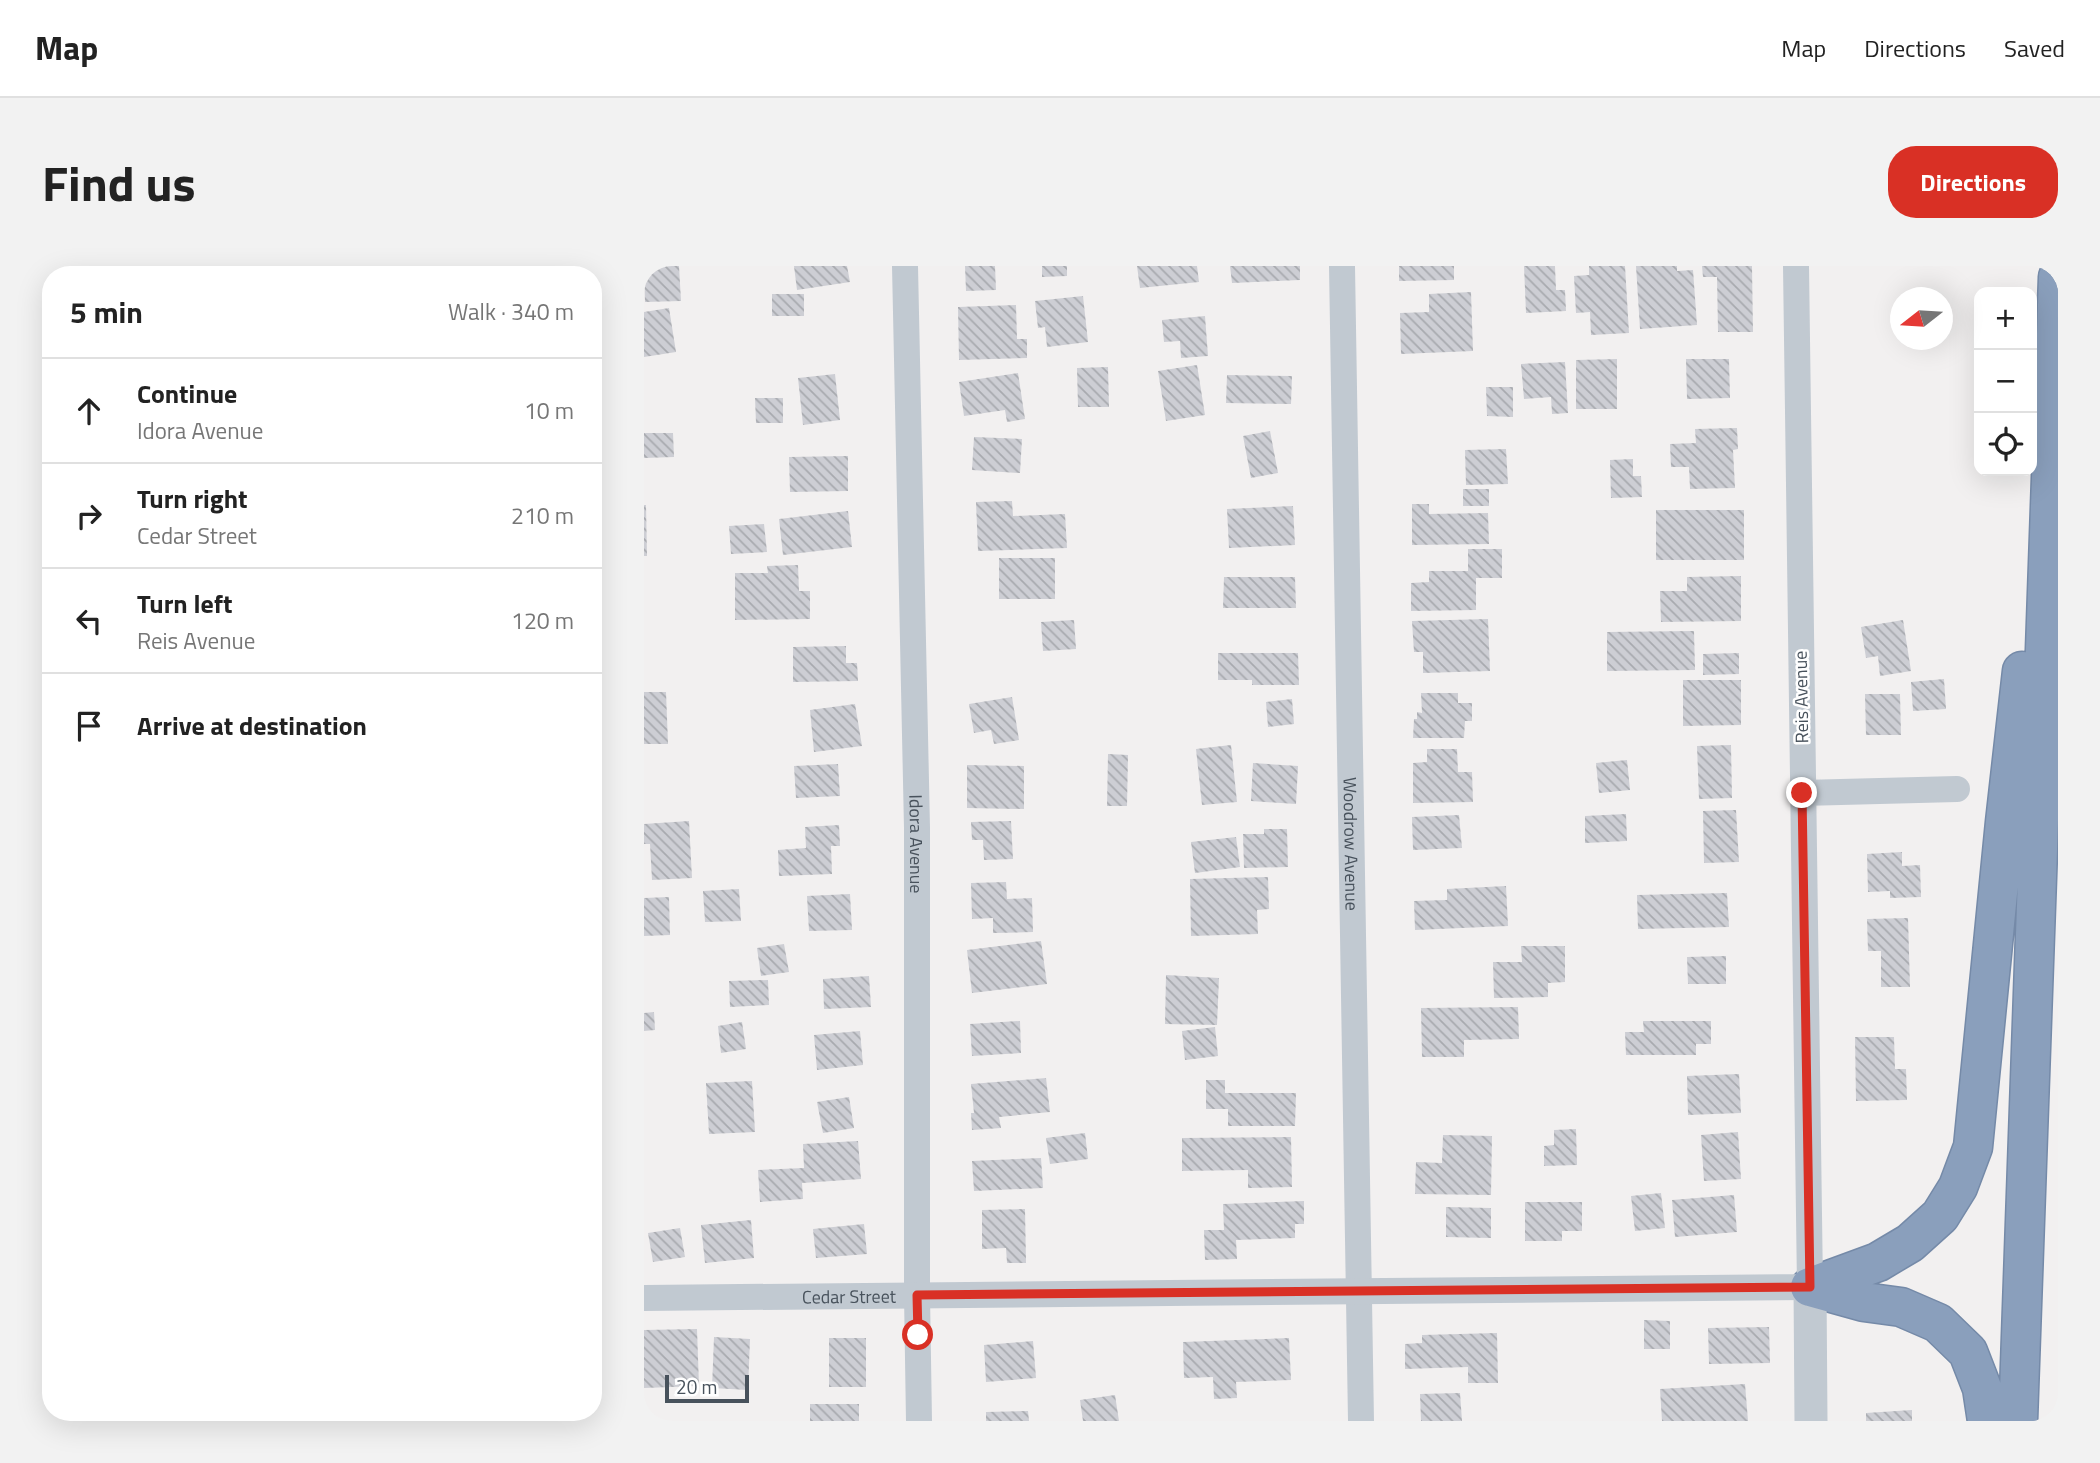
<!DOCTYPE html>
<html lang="en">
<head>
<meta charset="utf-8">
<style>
  body { margin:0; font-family:"Titillium Web",sans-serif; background:#f2f2f2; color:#222 }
  .controls { position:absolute; right:21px; top:21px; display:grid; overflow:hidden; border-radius:14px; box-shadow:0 7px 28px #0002 }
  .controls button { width:63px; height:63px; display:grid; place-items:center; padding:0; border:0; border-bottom:2px solid #e0e0e0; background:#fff; color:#222; font:35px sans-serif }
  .compass { position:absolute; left:1246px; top:21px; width:63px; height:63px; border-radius:50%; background:#fff; box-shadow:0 7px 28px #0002; rotate:253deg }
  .scale { position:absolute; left:21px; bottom:18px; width:84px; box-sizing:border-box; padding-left:7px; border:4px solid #48525c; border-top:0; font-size:19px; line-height:24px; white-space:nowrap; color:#48525c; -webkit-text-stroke:5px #fff; paint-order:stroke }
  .stop { position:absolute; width:21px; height:21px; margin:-16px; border:5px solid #d93025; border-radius:50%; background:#fff }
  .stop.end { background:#d93025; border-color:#fff; box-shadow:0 2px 7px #0008 }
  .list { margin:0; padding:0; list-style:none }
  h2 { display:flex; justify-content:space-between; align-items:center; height:91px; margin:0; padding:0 28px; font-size:30px }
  h2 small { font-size:23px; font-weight:400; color:#767676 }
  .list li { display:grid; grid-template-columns:46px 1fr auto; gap:21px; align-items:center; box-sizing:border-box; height:105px; padding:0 28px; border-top:2px solid #e0e0e0 }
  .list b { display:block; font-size:26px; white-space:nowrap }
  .list p { margin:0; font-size:23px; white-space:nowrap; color:#767676 }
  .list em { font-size:23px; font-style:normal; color:#767676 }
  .icon { flex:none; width:38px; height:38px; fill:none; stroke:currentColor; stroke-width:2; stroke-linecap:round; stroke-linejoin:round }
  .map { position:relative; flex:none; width:1414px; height:1155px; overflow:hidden; border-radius:28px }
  header { display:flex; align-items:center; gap:42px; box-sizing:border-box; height:98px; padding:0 35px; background:#fff; border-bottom:2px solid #e0e0e0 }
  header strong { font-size:33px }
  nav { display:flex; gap:38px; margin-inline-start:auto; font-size:24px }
  .intro { display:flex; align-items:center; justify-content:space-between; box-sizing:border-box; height:168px; padding:0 42px }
  h1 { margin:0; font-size:49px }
  .button { padding:18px 32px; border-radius:28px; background:#d93025; color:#fff; font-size:24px; font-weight:700 }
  main { display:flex; gap:42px; padding:0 42px }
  aside { flex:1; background:#fff; border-radius:28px; box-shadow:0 7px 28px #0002 }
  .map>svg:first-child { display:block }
  .building { fill:url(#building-back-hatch) }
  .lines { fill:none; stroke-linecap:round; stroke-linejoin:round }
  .motorway-casing { stroke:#758aa8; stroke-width:41 }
  .minor { stroke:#c1c9d1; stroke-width:26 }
  .tertiary { stroke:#c1c9d1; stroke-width:33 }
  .motorway { stroke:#8a9fbc; stroke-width:38 }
  .route { stroke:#d93025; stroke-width:9 }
  .labels { text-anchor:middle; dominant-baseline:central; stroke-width:5; stroke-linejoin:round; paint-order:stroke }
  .street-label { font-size:18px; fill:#48525c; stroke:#fff }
</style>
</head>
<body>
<header>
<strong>Map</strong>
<nav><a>Map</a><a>Directions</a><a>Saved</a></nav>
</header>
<div class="intro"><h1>Find us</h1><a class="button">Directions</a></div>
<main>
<aside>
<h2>5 min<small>Walk · 340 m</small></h2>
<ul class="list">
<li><svg class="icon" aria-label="ahead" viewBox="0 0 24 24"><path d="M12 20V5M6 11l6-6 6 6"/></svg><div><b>Continue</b><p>Idora Avenue</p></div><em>10 m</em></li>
<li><svg class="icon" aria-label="right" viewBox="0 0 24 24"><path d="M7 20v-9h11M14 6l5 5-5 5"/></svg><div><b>Turn right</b><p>Cedar Street</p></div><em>210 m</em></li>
<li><svg class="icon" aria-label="left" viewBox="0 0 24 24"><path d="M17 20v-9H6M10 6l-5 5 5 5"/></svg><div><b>Turn left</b><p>Reis Avenue</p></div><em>120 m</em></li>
<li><svg class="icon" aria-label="arrive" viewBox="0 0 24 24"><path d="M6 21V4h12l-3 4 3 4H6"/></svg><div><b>Arrive at destination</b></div></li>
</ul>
</aside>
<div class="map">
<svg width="1414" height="1155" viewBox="0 0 1414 1155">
  <defs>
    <pattern id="building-back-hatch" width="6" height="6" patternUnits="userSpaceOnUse" patternTransform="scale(1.75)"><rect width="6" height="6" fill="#cdced4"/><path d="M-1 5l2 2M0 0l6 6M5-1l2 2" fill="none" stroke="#a8aaaf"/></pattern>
  </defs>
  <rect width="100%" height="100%" fill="#f2f0f0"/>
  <path class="building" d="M 0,0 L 35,0 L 37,35 L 1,36 Z
    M 150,0 L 203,0 L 206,16 L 153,24 Z
    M 321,0 L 351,0 L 352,24 L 322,25 Z
    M 398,0 L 423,0 L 423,10 L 398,11 Z
    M 493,0 L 553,0 L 555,16 L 496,22 Z
    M 586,0 L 656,0 L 656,14 L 588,17 Z
    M 755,0 L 810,0 L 810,14 L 755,15 Z
    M 880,0 L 911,0 L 912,24 L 921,24 L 922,45 L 882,47 Z
    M 945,0 L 981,0 L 985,67 L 947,69 L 946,46 L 932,47 L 930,10 L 945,9 Z
    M 992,0 L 1033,0 L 1033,5 L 1049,4 L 1053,59 L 996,63 Z
    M 1058,0 L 1108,0 L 1109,66 L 1074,66 L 1073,11 L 1059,11 Z
    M 827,26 L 829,85 L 757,88 L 756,47 L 785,46 L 785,28 Z
    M 128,28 L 160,28 L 160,50 L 128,50 Z
    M 439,30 L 444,76 L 403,81 L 401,61 L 394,62 L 391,35 Z
    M 372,39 L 373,73 L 383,73 L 383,92 L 315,94 L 314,41 Z
    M 25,42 L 32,86 L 0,91 L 0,46 Z
    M 561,50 L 564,90 L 537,92 L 536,75 L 520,76 L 518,54 Z
    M 973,93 L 973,143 L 932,143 L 932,94 Z
    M 1042,93 L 1085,93 L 1086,132 L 1043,133 Z
    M 921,96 L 924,147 L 908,148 L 907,131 L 880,133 L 877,98 Z
    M 553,99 L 561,149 L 522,155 L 514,105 Z
    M 464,101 L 465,141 L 434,141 L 433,102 Z
    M 374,107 L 381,153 L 363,156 L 361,144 L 320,150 L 315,116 Z
    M 191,108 L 196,154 L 159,159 L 154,112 Z
    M 583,109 L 648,110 L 647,138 L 582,137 Z
    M 842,121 L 869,121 L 869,151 L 843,150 Z
    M 111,132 L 139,132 L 139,157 L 112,157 Z
    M 1093,162 L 1094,183 L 1089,184 L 1091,222 L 1046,223 L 1045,201 L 1027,201 L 1026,178 L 1052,177 L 1051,163 Z
    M 626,165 L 634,207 L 607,212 L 599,170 Z
    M 0,167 L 29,167 L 30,191 L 0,192 Z
    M 330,171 L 378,173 L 376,207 L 328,204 Z
    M 862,183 L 864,218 L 822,219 L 821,184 Z
    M 204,190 L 204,225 L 146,226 L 145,191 Z
    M 989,193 L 989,210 L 997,210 L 998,231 L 967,232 L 966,194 Z
    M 819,223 L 845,223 L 845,240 L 819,240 Z
    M 368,235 L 369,250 L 421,248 L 423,282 L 334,285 L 332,236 Z
    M 768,238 L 785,238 L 785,248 L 844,247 L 845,278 L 768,279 Z
    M 0,239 L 2,239 L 3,290 L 0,290 Z
    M 649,240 L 651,279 L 585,282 L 583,243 Z
    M 1012,244 L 1100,244 L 1100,294 L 1012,294 Z
    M 204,245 L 208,281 L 139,289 L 135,253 Z
    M 120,258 L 123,286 L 87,288 L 85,260 Z
    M 824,283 L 858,283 L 858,312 L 832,312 L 832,344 L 767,345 L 767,317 L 785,316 L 785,305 L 824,305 Z
    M 355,292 L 411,292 L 411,333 L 355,333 Z
    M 154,299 L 155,325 L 166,325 L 166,353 L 91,354 L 91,307 L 124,307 L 123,300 Z
    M 1097,310 L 1097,355 L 1017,356 L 1016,325 L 1043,325 L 1043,311 Z
    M 580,311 L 651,311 L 652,342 L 579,342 Z
    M 844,353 L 846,405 L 779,407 L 779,386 L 770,386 L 768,355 Z
    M 430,354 L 432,383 L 399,385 L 397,356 Z
    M 1259,354 L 1267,405 L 1236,410 L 1234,390 L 1222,392 L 1217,361 Z
    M 1050,365 L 1051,404 L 963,405 L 963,366 Z
    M 202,380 L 202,397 L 213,397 L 214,415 L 149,416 L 149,381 Z
    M 574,387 L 654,387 L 655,419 L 608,419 L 608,414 L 574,414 Z
    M 1095,387 L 1095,408 L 1059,409 L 1059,388 Z
    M 1300,413 L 1302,443 L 1269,445 L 1267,416 Z
    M 1039,414 L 1097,414 L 1097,459 L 1039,460 Z
    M 0,426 L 22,426 L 24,478 L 0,478 Z
    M 777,427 L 814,427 L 814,437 L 828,437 L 828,455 L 821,455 L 820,472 L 769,472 L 770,453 L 773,453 L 773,446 L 778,447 Z
    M 1221,428 L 1256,428 L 1257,469 L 1222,469 Z
    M 368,431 L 375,474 L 350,478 L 347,464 L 330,467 L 325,438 Z
    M 648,433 L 650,458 L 624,461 L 622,436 Z
    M 211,438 L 218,480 L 170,486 L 166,444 Z
    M 587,479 L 593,536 L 558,539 L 552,483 Z
    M 1087,479 L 1088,532 L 1055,533 L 1053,480 Z
    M 783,483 L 813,483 L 814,506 L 828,506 L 829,536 L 769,537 L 769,497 L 783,496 Z
    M 464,488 L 484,489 L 483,540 L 463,540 Z
    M 983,494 L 986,524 L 955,527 L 952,497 Z
    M 609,497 L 654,500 L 652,538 L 607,535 Z
    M 194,498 L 196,530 L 152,532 L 150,500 Z
    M 323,499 L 380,500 L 380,543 L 323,542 Z
    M 1092,544 L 1095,596 L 1060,597 L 1059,545 Z
    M 982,548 L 983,575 L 941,577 L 941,550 Z
    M 815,549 L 818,582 L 769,584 L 768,551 Z
    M 45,555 L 48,612 L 8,614 L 6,578 L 0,578 L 0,558 Z
    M 367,555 L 369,593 L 340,594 L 339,574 L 328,574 L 327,556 Z
    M 195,559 L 196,580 L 187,580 L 188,608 L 135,610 L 134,584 L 162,582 L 161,561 Z
    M 620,563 L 643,563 L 644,601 L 600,602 L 599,568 L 620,568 Z
    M 592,571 L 596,601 L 551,607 L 547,576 Z
    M 1258,586 L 1258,600 L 1276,599 L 1277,631 L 1246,632 L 1246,625 L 1224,626 L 1223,588 Z
    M 624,611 L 625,643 L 613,644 L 614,668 L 547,670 L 546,613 Z
    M 362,616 L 363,633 L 388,632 L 389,666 L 349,667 L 349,652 L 328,653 L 327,617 Z
    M 862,620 L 864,660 L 771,664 L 770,635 L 803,634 L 803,623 Z
    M 95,623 L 97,655 L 61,656 L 59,625 Z
    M 1083,627 L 1085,661 L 994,663 L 993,629 Z
    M 206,628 L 208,664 L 165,665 L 163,630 Z
    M 25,631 L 26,669 L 0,670 L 0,632 Z
    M 1264,652 L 1266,721 L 1237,721 L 1237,685 L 1224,685 L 1223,653 Z
    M 397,675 L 403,718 L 328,727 L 323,684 Z
    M 140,678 L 145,706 L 117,710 L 113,682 Z
    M 877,680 L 921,680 L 921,716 L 904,717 L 904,731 L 850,732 L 849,696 L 878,696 Z
    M 1082,690 L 1082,718 L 1044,718 L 1043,691 Z
    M 522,709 L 575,712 L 573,759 L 521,758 Z
    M 225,710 L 227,741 L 180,743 L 179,713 Z
    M 124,714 L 125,739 L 86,741 L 85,715 Z
    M 874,741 L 875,773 L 820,774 L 820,791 L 778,791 L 777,742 Z
    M 10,746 L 11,764 L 0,765 L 0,747 Z
    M 376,755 L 377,787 L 328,790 L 326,758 Z
    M 999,755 L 1067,755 L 1067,778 L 1052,778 L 1052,789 L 982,789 L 981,766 L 1000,766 Z
    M 98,756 L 102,783 L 77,787 L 74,760 Z
    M 571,761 L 574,790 L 541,794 L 538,765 Z
    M 216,765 L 219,799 L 173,804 L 170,769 Z
    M 1211,771 L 1250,771 L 1251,803 L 1262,803 L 1263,834 L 1212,835 Z
    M 1095,808 L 1097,847 L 1044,849 L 1043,810 Z
    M 402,812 L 406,846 L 355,851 L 357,862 L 328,864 L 327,847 L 330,847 L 327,818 Z
    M 562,814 L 581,814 L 581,827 L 652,827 L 651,860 L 584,860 L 584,843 L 562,843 Z
    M 108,815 L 111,866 L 65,868 L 62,817 Z
    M 205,831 L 210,862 L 179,867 L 173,836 Z
    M 932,863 L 933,899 L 900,900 L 900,880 L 910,879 L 910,864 Z
    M 1094,866 L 1097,913 L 1060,915 L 1057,869 Z
    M 441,867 L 444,893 L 406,898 L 402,872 Z
    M 799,869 L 848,870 L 847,929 L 771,928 L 772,896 L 798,897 Z
    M 647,871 L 648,921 L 604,922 L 604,904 L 538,905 L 538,872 Z
    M 214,875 L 217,913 L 158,917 L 159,933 L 116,936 L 114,904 L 160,902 L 159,878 Z
    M 397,892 L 399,922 L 330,925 L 328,895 Z
    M 1017,927 L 1021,962 L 991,965 L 987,930 Z
    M 1090,929 L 1093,966 L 1031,971 L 1028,934 Z
    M 660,935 L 660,958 L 651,958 L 651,972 L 592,974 L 593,993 L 561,994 L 560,964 L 580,964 L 579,938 Z
    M 881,936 L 938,936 L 938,965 L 918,965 L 918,975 L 881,975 Z
    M 802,941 L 847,942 L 847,972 L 802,971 Z
    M 381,943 L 382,997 L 363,997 L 362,982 L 338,983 L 338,944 Z
    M 107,954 L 110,992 L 61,997 L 57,959 Z
    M 220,958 L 223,988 L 172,992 L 169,963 Z
    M 36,962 L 41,991 L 9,996 L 4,967 Z
    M 1000,1054 L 1026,1055 L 1026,1083 L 1000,1083 Z
    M 1125,1061 L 1126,1097 L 1065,1098 L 1064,1062 Z
    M 53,1063 L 55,1120 L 0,1122 L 0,1064 Z
    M 853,1067 L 854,1117 L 824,1117 L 824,1101 L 761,1103 L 761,1078 L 778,1077 L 778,1069 Z
    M 70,1071 L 106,1073 L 104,1124 L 68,1122 Z
    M 185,1072 L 222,1072 L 222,1121 L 185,1121 Z
    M 645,1072 L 647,1114 L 592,1116 L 593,1132 L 570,1133 L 569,1111 L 540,1112 L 539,1076 Z
    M 389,1075 L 392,1112 L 342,1116 L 340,1079 Z
    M 1101,1118 L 1104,1155 L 1018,1155 L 1016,1123 Z
    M 816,1127 L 818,1155 L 777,1155 L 776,1128 Z
    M 471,1129 L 475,1155 L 439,1155 L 436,1134 Z
    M 166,1138 L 215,1138 L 215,1155 L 166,1155 Z
    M 1268,1144 L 1268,1155 L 1222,1155 L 1222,1147 Z
    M 384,1145 L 385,1155 L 342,1155 L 342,1146 Z"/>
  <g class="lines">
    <defs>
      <path id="motorway" d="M 1166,1021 L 1234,996 L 1266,977 L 1296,950 L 1314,921 L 1329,881 L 1361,556 L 1378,405
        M 1166,1021 L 1220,1036 L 1257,1041 L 1294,1057 L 1324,1086 L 1338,1122 L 1343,1155
        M 1374,1155 L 1414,11"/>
    </defs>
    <use href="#motorway" class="motorway-casing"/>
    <g class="minor">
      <path id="s1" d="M 261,0 L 273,562 L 273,1029 L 275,1155"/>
      <path id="s2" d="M 698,0 L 717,1155"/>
      <path d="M 1158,527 L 1313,523"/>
      <path id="s3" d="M 0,1032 L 1166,1021 L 1152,0"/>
    </g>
    <path class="tertiary" d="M 1166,1021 L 1167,1155"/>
    <use href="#motorway" class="motorway"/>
  </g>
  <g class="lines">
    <path class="route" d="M 274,1069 L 273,1029 L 1166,1021 L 1158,527"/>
  </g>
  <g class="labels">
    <g class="street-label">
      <text transform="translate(1157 431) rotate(-91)">Reis Avenue</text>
      <text stroke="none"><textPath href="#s1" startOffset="578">Idora Avenue</textPath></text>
      <text stroke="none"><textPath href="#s2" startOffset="578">Woodrow Avenue</textPath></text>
      <text stroke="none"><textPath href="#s3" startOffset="205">Cedar Street</textPath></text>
    </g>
  </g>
</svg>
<div class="controls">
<button>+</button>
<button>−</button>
<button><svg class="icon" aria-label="locate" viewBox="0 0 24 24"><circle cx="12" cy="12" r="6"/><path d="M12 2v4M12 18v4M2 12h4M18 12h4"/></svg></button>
</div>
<svg class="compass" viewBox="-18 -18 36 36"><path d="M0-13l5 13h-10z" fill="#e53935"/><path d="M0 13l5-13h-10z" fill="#767676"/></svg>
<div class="scale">20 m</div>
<div class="stop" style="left:274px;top:1069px"></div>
<div class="stop end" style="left:1158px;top:527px"></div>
</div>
</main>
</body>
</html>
